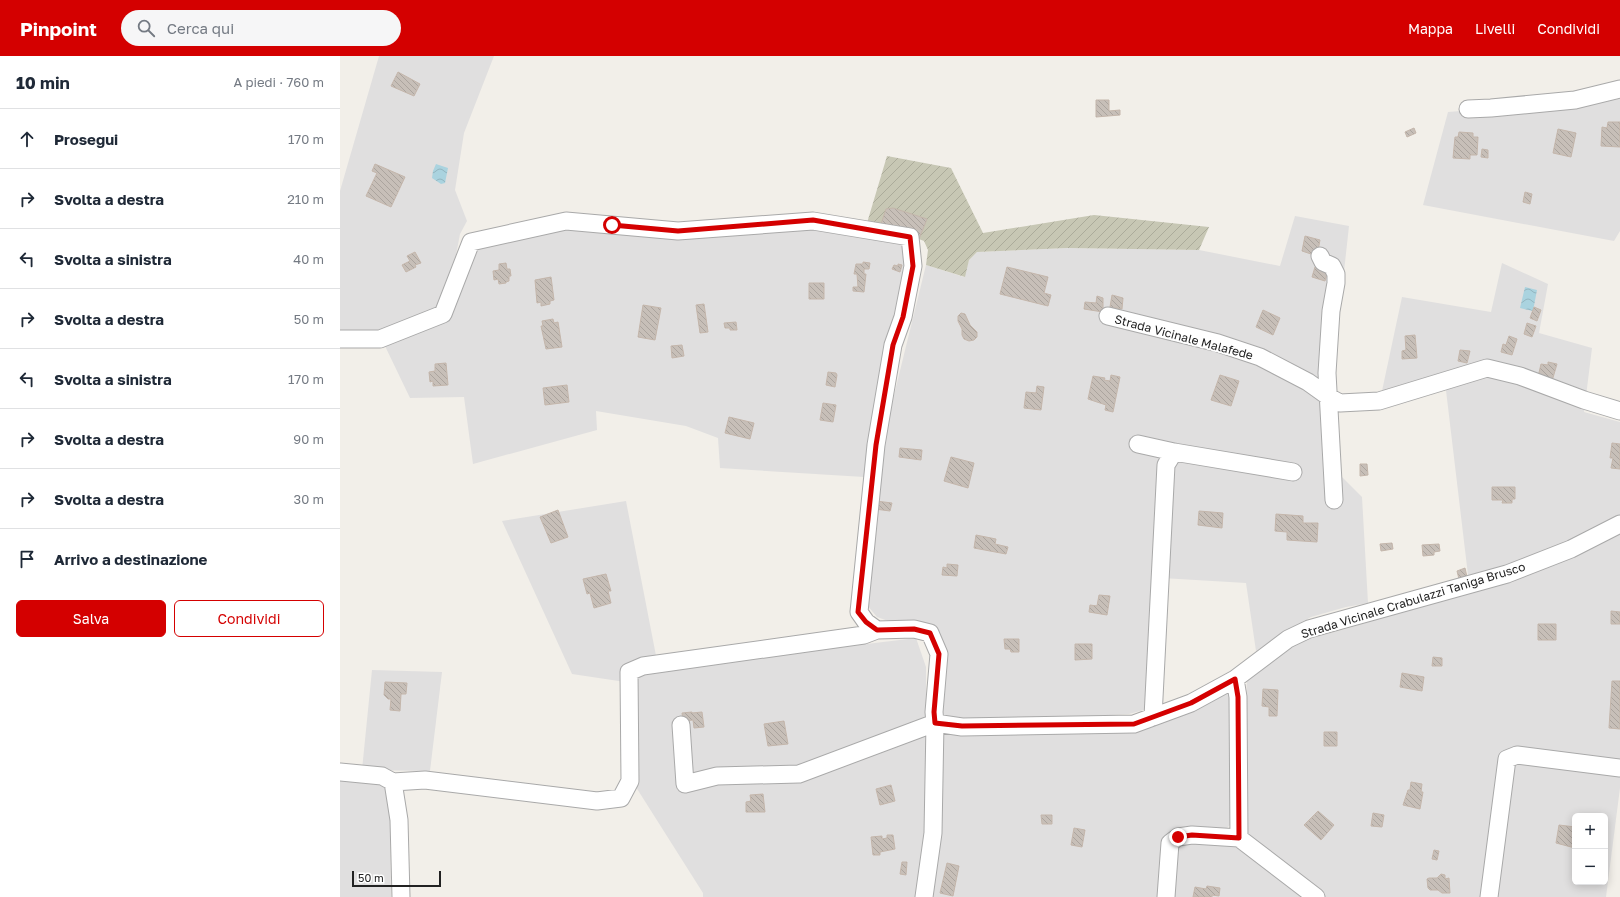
<!DOCTYPE html>
<html lang="it">
<head>
<meta charset="utf-8">
<style>
  body { margin:0; font-family:"Golos Text",sans-serif; background:#f6f6f7; color:#1f2937 }
  .controls { position:absolute; right:12px; bottom:12px; display:grid; overflow:hidden; border-radius:6px; box-shadow:0 2px 10px #0003 }
  .controls button { width:36px; height:36px; display:grid; place-items:center; padding:0; border:0; border-bottom:1px solid #e0e1e3; background:#fff; color:#1f2937; font:20px sans-serif }
  .scale { position:absolute; left:12px; bottom:10px; width:89px; box-sizing:border-box; padding-left:4px; border:2px solid #222; border-top:0; font-size:11px; line-height:14px; white-space:nowrap; color:#222; -webkit-text-stroke:3px #fff; paint-order:stroke }
  .stop { position:absolute; width:12px; height:12px; margin:-9px; border:3px solid #d40000; border-radius:50%; background:#fff }
  .stop.end { background:#d40000; border-color:#fff; box-shadow:0 1px 4px #0008 }
  .list { margin:0; padding:0; list-style:none }
  h2 { display:flex; justify-content:space-between; align-items:center; height:52px; margin:0; padding:0 16px; font-size:17px }
  h2 small { font-size:13px; font-weight:400; color:#747a83 }
  .list li { display:grid; grid-template-columns:26px 1fr auto; gap:12px; align-items:center; box-sizing:border-box; height:60px; padding:0 16px; border-top:1px solid #e0e1e3 }
  .list b { display:block; font-size:15px; white-space:nowrap }
  .list em { font-size:13px; font-style:normal; color:#747a83 }
  .actions { display:flex; gap:8px; padding:12px 16px }
  .actions a { flex:1; padding:9px 0; border:1px solid #d40000; border-radius:6px; text-align:center; font-size:14px; color:#d40000 }
  .actions .main { background:#d40000; color:#fff }
  .icon { flex:none; width:22px; height:22px; fill:none; stroke:currentColor; stroke-width:2; stroke-linecap:round; stroke-linejoin:round }
  .map { position:relative; flex:none; width:1280px; height:841px; overflow:hidden }
  header { display:flex; align-items:center; gap:24px; box-sizing:border-box; height:56px; padding:0 20px; background:#d40000; color:#fff }
  header strong { font-size:19px }
  nav { display:flex; gap:22px; margin-inline-start:auto; font-size:14px }
  .search { width:280px; height:36px; background:#f6f6f7; display:flex; align-items:center; gap:10px; box-sizing:border-box; padding:0 14px; border-radius:22px; color:#747a83; font-size:15px }
  main { display:flex }
  aside { flex:1; background:#fff }
  .map>svg:first-child { display:block }
  .residential { fill:#e0dfdf; fill-rule:evenodd }
  .construction { fill:url(#construction-furrows) }
  .water { fill:url(#water-waves) }
  .building { fill:url(#building-back-hatch); stroke:#c4b6ab }
  .lines { fill:none; stroke-linecap:round; stroke-linejoin:round }
  .minor-casing { stroke:#a9a9a9; stroke-width:19 }
  .minor { stroke:#fff; stroke-width:17 }
  .route { stroke:#d40000; stroke-width:5 }
  .labels { text-anchor:middle; dominant-baseline:central; stroke-width:3.5; stroke-linejoin:round; paint-order:stroke }
  .street-label { font-size:12px; fill:#222; stroke:#fff }
</style>
</head>
<body>
<header>
<strong>Pinpoint</strong>
<div class="search"><svg class="icon" aria-label="search" viewBox="0 0 24 24"><circle cx="10" cy="10" r="6"/><path d="M15 15l6 6"/></svg>Cerca qui</div>
<nav><a>Mappa</a><a>Livelli</a><a>Condividi</a></nav>
</header>
<main>
<aside>
<h2>10 min<small>A piedi · 760 m</small></h2>
<ul class="list">
<li><svg class="icon" aria-label="ahead" viewBox="0 0 24 24"><path d="M12 20V5M6 11l6-6 6 6"/></svg><div><b>Prosegui</b></div><em>170 m</em></li>
<li><svg class="icon" aria-label="right" viewBox="0 0 24 24"><path d="M7 20v-9h11M14 6l5 5-5 5"/></svg><div><b>Svolta a destra</b></div><em>210 m</em></li>
<li><svg class="icon" aria-label="left" viewBox="0 0 24 24"><path d="M17 20v-9H6M10 6l-5 5 5 5"/></svg><div><b>Svolta a sinistra</b></div><em>40 m</em></li>
<li><svg class="icon" aria-label="right" viewBox="0 0 24 24"><path d="M7 20v-9h11M14 6l5 5-5 5"/></svg><div><b>Svolta a destra</b></div><em>50 m</em></li>
<li><svg class="icon" aria-label="left" viewBox="0 0 24 24"><path d="M17 20v-9H6M10 6l-5 5 5 5"/></svg><div><b>Svolta a sinistra</b></div><em>170 m</em></li>
<li><svg class="icon" aria-label="right" viewBox="0 0 24 24"><path d="M7 20v-9h11M14 6l5 5-5 5"/></svg><div><b>Svolta a destra</b></div><em>90 m</em></li>
<li><svg class="icon" aria-label="right" viewBox="0 0 24 24"><path d="M7 20v-9h11M14 6l5 5-5 5"/></svg><div><b>Svolta a destra</b></div><em>30 m</em></li>
<li><svg class="icon" aria-label="arrive" viewBox="0 0 24 24"><path d="M6 21V4h12l-3 4 3 4H6"/></svg><div><b>Arrivo a destinazione</b></div></li>
</ul>
<div class="actions"><a class="main">Salva</a><a>Condividi</a></div>
</aside>
<div class="map">
<svg width="1280" height="841" viewBox="0 0 1280 841">
  <defs>
    <pattern id="construction-furrows" width="10" height="10" patternUnits="userSpaceOnUse"><rect width="10" height="10" fill="#c7c7b4"/><path d="M-1 1l2-2M0 10L10 0M9 11l2-2" fill="none" stroke="#abab9a"/></pattern>
    <pattern id="water-waves" width="16" height="10" patternUnits="userSpaceOnUse"><rect width="16" height="10" fill="#aad3df"/><path d="M0 5q4-4 8 0t8 0" fill="none" stroke="#92b5bf"/></pattern>
    <pattern id="building-back-hatch" width="6" height="6" patternUnits="userSpaceOnUse"><rect width="6" height="6" fill="#c7bfb8"/><path d="M-1 5l2 2M0 0l6 6M5-1l2 2" fill="none" stroke="#aba49e"/></pattern>
  </defs>
  <rect width="100%" height="100%" fill="#f2efe9"/>
  <path class="residential" d="M 39,0 L 154,0 L 124,77 L 115,134 L 127,165 L 120,178 L 106,252 L 52,274 L 0,277 L 0,135 Z
    M 1280,42 L 1280,175 L 1274,185 L 1083,149 L 1108,56 Z
    M 955,160 L 1009,170 L 991,334 L 992,411 L 1022,441 L 1028,547 L 1006,551 L 971,561 L 916,595 L 906,527 L 822,522 L 811,652 L 789,658 L 698,663 L 617,665 L 606,662 L 598,651 L 591,574 L 551,566 L 537,561 L 527,549 L 541,392 L 586,209 L 624,221 L 629,204 L 637,196 L 727,192 L 859,194 L 940,210 Z
    M 208,173 L 462,173 L 502,177 L 547,178 L 573,193 L 544,297 L 524,421 L 380,412 L 378,382 L 346,370 L 256,355 L 257,374 L 133,408 L 124,341 L 70,342 L 45,290 L 113,257 L 113,242 L 135,189 Z
    M 1162,207 L 1208,228 L 1199,277 L 1252,292 L 1244,356 L 1280,366 L 1280,466 L 1230,492 L 1155,513 L 1128,519 L 1105,326 L 1042,335 L 1062,241 L 1151,256 Z
    M 286,445 L 318,610 L 379,606 L 576,582 L 586,611 L 586,677 L 760,674 L 890,635 L 894,765 L 886,773 L 828,778 L 822,786 L 823,815 L 822,841 L 363,841 L 363,837 L 294,728 L 292,627 L 232,618 L 162,465 Z
    M 1280,478 L 1280,732 L 1266,841 L 831,841 L 830,792 L 850,785 L 903,776 L 907,618 L 946,589 L 1009,572 L 1211,509 ZM 1235,760 L 1265,760 L 1265,826 L 1235,826 Z
    M 32,614 L 102,616 L 90,715 L 22,714 Z
    M 0,725 L 50,729 L 51,841 L 0,841 Z"/>
  <path class="construction" d="M 547,100 L 611,112 L 643,177 L 754,159 L 869,171 L 859,194 L 727,192 L 637,196 L 629,204 L 625,221 L 586,209 L 588,194 L 584,185 L 558,175 L 527,167 Z"/>
  <path class="water" d="M 96,108 L 108,112 L 105,127 L 101,128 L 92,122 L 93,115 Z
    M 1185,231 L 1197,234 L 1193,255 L 1180,252 Z"/>
  <path class="building" d="M 58,16 L 80,28 L 74,40 L 51,30 Z
    M 756,44 L 769,44 L 769,55 L 780,54 L 780,59 L 756,61 Z
    M 1268,66 L 1280,66 L 1280,91 L 1261,90 L 1262,71 L 1267,72 Z
    M 1074,72 L 1076,77 L 1067,81 L 1065,76 Z
    M 1218,73 L 1236,77 L 1231,101 L 1213,97 Z
    M 1119,76 L 1133,77 L 1133,81 L 1138,81 L 1137,99 L 1130,99 L 1130,103 L 1113,102 L 1115,81 L 1118,81 Z
    M 1142,93 L 1148,94 L 1148,102 L 1141,101 Z
    M 35,108 L 65,121 L 51,151 L 26,140 L 37,117 L 32,115 Z
    M 1185,136 L 1192,138 L 1190,148 L 1183,146 Z
    M 553,152 L 587,163 L 579,183 L 574,177 L 540,171 L 546,153 Z
    M 965,180 L 980,184 L 977,200 L 962,195 Z
    M 75,196 L 81,207 L 75,209 L 76,211 L 66,216 L 62,209 L 70,205 L 67,200 Z
    M 523,206 L 530,207 L 529,213 L 524,213 L 524,218 L 526,218 L 524,236 L 513,235 L 513,231 L 518,231 L 517,218 L 514,218 L 516,208 L 523,208 Z
    M 166,207 L 167,213 L 170,213 L 171,220 L 169,220 L 169,225 L 166,226 L 166,227 L 159,228 L 158,223 L 154,224 L 153,215 L 159,214 L 159,208 Z
    M 558,208 L 562,209 L 560,216 L 552,213 L 554,209 L 558,210 Z
    M 667,211 L 708,221 L 704,237 L 711,239 L 708,250 L 660,238 Z
    M 975,211 L 988,215 L 985,225 L 972,221 Z
    M 211,221 L 214,244 L 210,245 L 210,248 L 201,250 L 201,246 L 197,247 L 195,224 Z
    M 469,227 L 484,227 L 484,243 L 469,243 Z
    M 772,239 L 783,242 L 782,253 L 770,251 Z
    M 757,240 L 763,242 L 763,256 L 744,253 L 745,246 L 756,247 Z
    M 364,248 L 368,276 L 360,277 L 356,249 Z
    M 303,249 L 321,252 L 315,284 L 298,281 Z
    M 1194,251 L 1201,254 L 1197,265 L 1190,262 Z
    M 923,254 L 940,262 L 933,279 L 916,271 Z
    M 621,257 L 625,258 L 630,269 L 637,276 L 637,281 L 634,284 L 629,285 L 624,283 L 622,279 L 622,273 L 618,265 L 618,260 Z
    M 213,263 L 214,267 L 218,266 L 222,291 L 206,293 L 201,270 L 203,270 L 202,265 Z
    M 396,266 L 397,274 L 390,274 L 390,272 L 385,272 L 384,267 Z
    M 1187,267 L 1196,270 L 1192,281 L 1184,278 Z
    M 1075,279 L 1077,302 L 1062,303 L 1062,295 L 1066,294 L 1065,280 Z
    M 1169,280 L 1177,283 L 1172,299 L 1161,296 L 1163,288 L 1166,289 Z
    M 342,289 L 344,300 L 332,302 L 331,290 Z
    M 1120,294 L 1130,295 L 1127,307 L 1118,305 Z
    M 1208,306 L 1217,308 L 1212,325 L 1198,321 L 1201,308 L 1208,309 Z
    M 106,307 L 108,329 L 93,330 L 93,325 L 90,326 L 89,316 L 95,315 L 95,308 Z
    M 488,316 L 496,317 L 497,319 L 495,331 L 486,329 Z
    M 771,319 L 780,321 L 773,356 L 765,354 L 766,349 L 748,343 L 753,320 L 765,322 L 764,324 L 770,325 Z
    M 880,319 L 899,325 L 891,350 L 871,344 Z
    M 227,329 L 229,346 L 205,349 L 203,332 Z
    M 697,330 L 704,331 L 701,354 L 684,352 L 686,336 L 696,337 Z
    M 483,347 L 496,349 L 493,366 L 480,364 Z
    M 389,361 L 414,367 L 410,383 L 385,377 Z
    M 1272,387 L 1280,388 L 1280,413 L 1271,412 L 1273,402 L 1270,402 Z
    M 560,392 L 582,394 L 581,404 L 559,401 Z
    M 611,401 L 634,407 L 628,432 L 604,425 Z
    M 1020,408 L 1027,408 L 1028,419 L 1020,420 Z
    M 1152,431 L 1175,431 L 1175,443 L 1172,443 L 1172,447 L 1162,447 L 1163,444 L 1152,444 Z
    M 536,445 L 552,447 L 550,455 L 535,453 Z
    M 218,454 L 228,481 L 211,487 L 200,461 Z
    M 859,455 L 883,457 L 882,472 L 858,469 Z
    M 936,458 L 963,460 L 963,467 L 978,467 L 977,486 L 947,484 L 947,476 L 935,475 Z
    M 636,479 L 656,483 L 655,488 L 668,491 L 666,498 L 634,492 Z
    M 1052,487 L 1053,493 L 1041,495 L 1040,488 Z
    M 1099,488 L 1100,495 L 1094,496 L 1094,499 L 1083,500 L 1082,489 Z
    M 607,508 L 618,509 L 617,520 L 602,519 L 603,511 L 607,512 Z
    M 1125,512 L 1127,521 L 1119,523 L 1117,515 Z
    M 266,518 L 271,535 L 268,535 L 271,547 L 254,552 L 250,537 L 247,538 L 243,523 Z
    M 759,539 L 770,540 L 767,559 L 749,556 L 750,549 L 757,550 Z
    M 1271,555 L 1280,556 L 1280,568 L 1271,568 Z
    M 1198,568 L 1216,568 L 1216,584 L 1198,584 Z
    M 664,583 L 679,583 L 679,596 L 671,596 L 670,593 L 665,593 Z
    M 735,588 L 752,588 L 752,603 L 735,604 Z
    M 1093,601 L 1102,602 L 1102,610 L 1092,610 Z
    M 1062,617 L 1084,621 L 1082,635 L 1060,631 Z
    M 1272,625 L 1280,625 L 1280,673 L 1269,672 Z
    M 45,626 L 67,627 L 66,638 L 61,638 L 60,655 L 50,654 L 51,643 L 48,643 L 44,639 Z
    M 923,633 L 938,634 L 937,660 L 929,660 L 929,651 L 922,650 Z
    M 352,656 L 352,657 L 362,656 L 364,671 L 354,672 L 353,664 L 343,665 L 342,657 Z
    M 444,665 L 448,688 L 428,690 L 424,668 Z
    M 984,676 L 997,676 L 997,690 L 984,690 Z
    M 1071,726 L 1082,728 L 1081,736 L 1083,736 L 1080,753 L 1063,749 L 1068,734 L 1070,734 Z
    M 551,729 L 555,745 L 540,749 L 536,733 Z
    M 423,738 L 425,756 L 406,756 L 406,746 L 411,745 L 410,739 Z
    M 978,755 L 994,769 L 981,784 L 964,769 Z
    M 1033,757 L 1044,759 L 1042,771 L 1031,770 Z
    M 701,759 L 712,759 L 712,768 L 702,768 Z
    M 1219,769 L 1235,771 L 1235,792 L 1216,787 Z
    M 734,772 L 745,774 L 742,791 L 731,789 Z
    M 547,779 L 553,779 L 555,793 L 540,796 L 540,799 L 533,799 L 531,781 L 542,780 L 542,783 L 547,782 Z
    M 1094,794 L 1099,795 L 1097,804 L 1092,803 Z
    M 562,806 L 567,806 L 566,819 L 560,818 Z
    M 607,807 L 619,810 L 613,840 L 600,837 Z
    M 1101,818 L 1105,819 L 1105,823 L 1109,822 L 1110,837 L 1102,837 L 1098,834 L 1090,834 L 1088,832 L 1087,823 L 1089,822 L 1097,822 Z
    M 867,830 L 880,832 L 879,840 L 872,839 L 872,841 L 853,841 L 855,831 L 866,833 Z"/>
  <g class="lines">
    <defs>
      <path id="minor" d="M 1128,53 L 1151,52 L 1235,44 L 1280,33
        M 980,200 L 983,206 L 992,210 L 996,218 L 996,227 L 991,255 L 987,317 L 994,444
        M 768,260 L 878,287 L 920,301 L 968,326 L 989,341 L 1000,347 L 1039,345 L 1147,312 L 1180,320 L 1244,344 L 1280,355
        M 0,283 L 40,283 L 103,258 L 131,186 L 226,165 L 338,175 L 473,165 L 570,181 L 573,210 L 563,261 L 553,289 L 536,389 L 519,556 L 526,566 L 537,574 L 574,573 L 590,577 L 599,598 L 594,656 L 595,667 L 622,671 L 794,668 L 851,647 L 895,623 L 948,583 L 969,573 L 1167,518 L 1231,493 L 1280,468
        M 798,388 L 834,396 L 953,416
        M 895,623 L 898,641 L 899,782 L 976,841
        M 813,661 L 826,409 L 834,396
        M 341,669 L 345,728 L 377,720 L 459,718 L 595,667 L 593,777 L 584,841
        M 0,716 L 42,720 L 53,726 L 59,764 L 61,841
        M 53,726 L 85,724 L 257,745 L 281,742 L 290,725 L 289,616 L 303,610 L 524,579 L 537,574
        M 826,841 L 830,787 L 838,781 L 852,779 L 899,782
        M 1149,841 L 1167,703 L 1177,699 L 1280,712"/>
    </defs>
    <use href="#minor" class="minor-casing"/>
    <use href="#minor" class="minor"/>
  </g>
  <g class="lines">
    <path class="route" d="M 272,169 L 338,175 L 473,164 L 570,181 L 573,210 L 563,261 L 553,289 L 536,389 L 518,556 L 526,566 L 537,574 L 574,573 L 590,577 L 599,598 L 594,656 L 595,667 L 622,670 L 794,668 L 851,647 L 895,623 L 898,641 L 899,782 L 852,779 L 838,781"/>
  </g>
  <g class="labels">
    <g class="street-label">
      <text transform="translate(844 281) rotate(15)">Strada Vicinale Malafede</text>
      <text transform="translate(1073 544) rotate(-17)">Strada Vicinale Crabulazzi Taniga Brusco</text>
    </g>
  </g>
</svg>
<div class="controls">
<button>+</button>
<button>−</button>
</div>
<div class="scale">50 m</div>
<div class="stop" style="left:272px;top:169px"></div>
<div class="stop end" style="left:838px;top:781px"></div>
</div>
</main>
</body>
</html>
